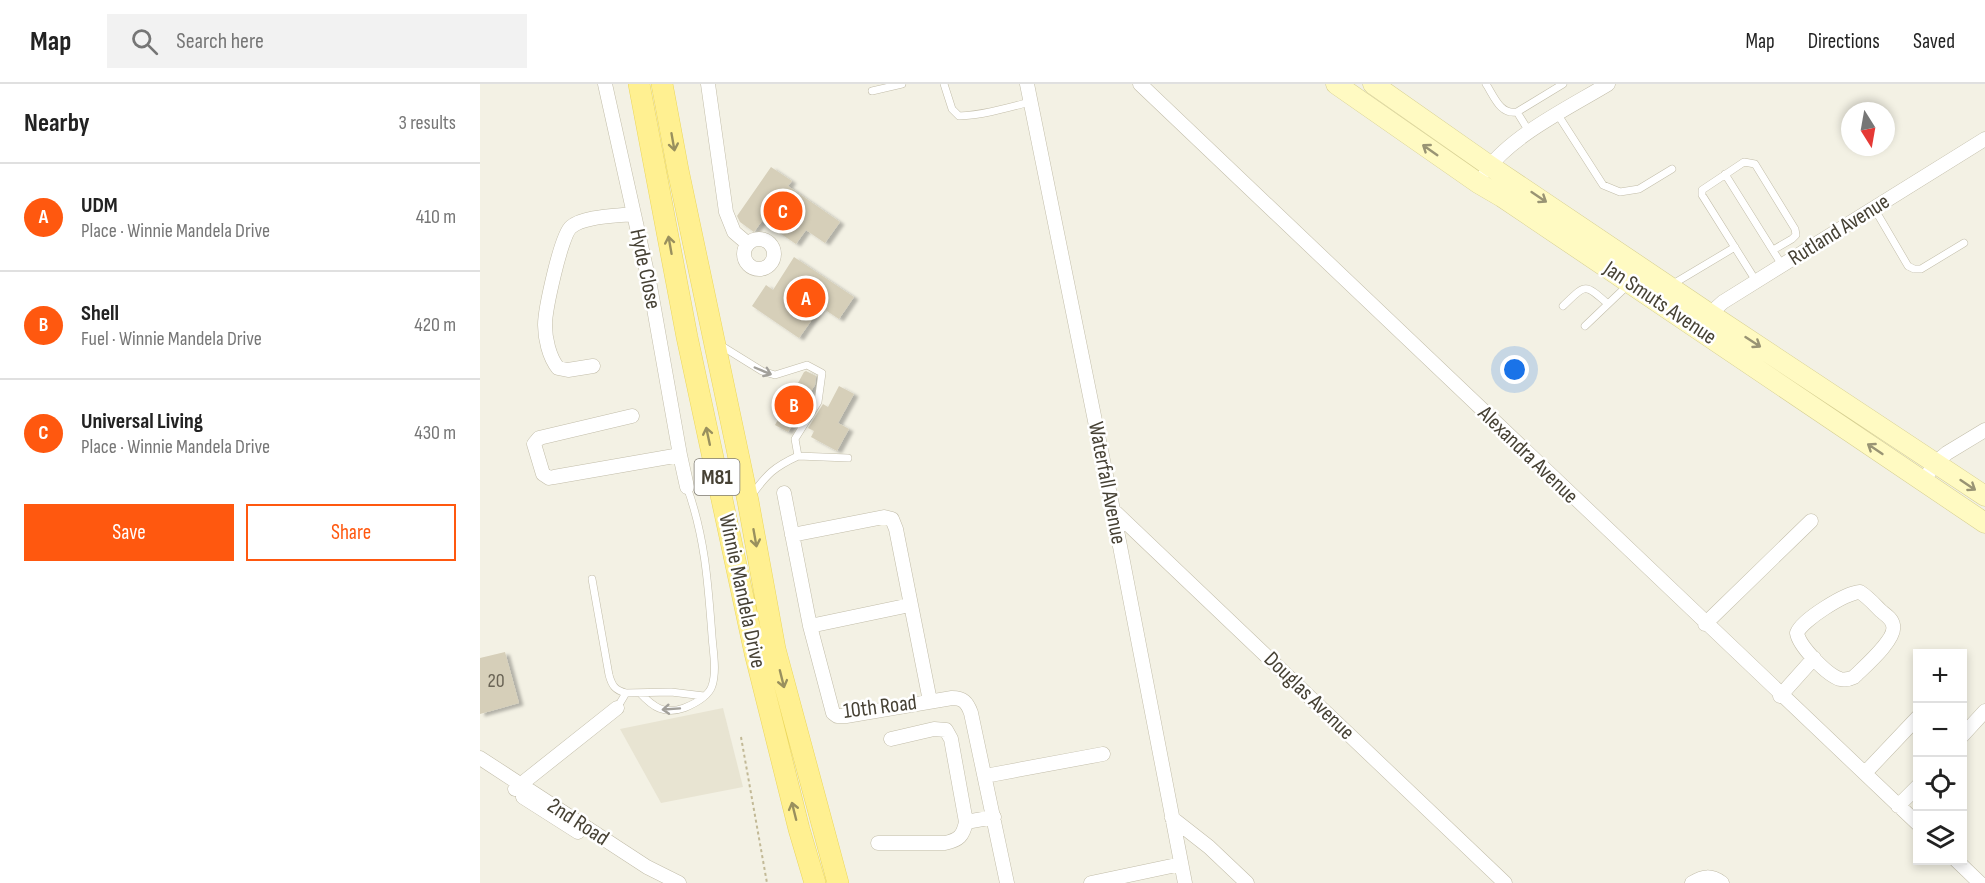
<!DOCTYPE html>
<html lang="en">
<head>
<meta charset="utf-8">
<style>
  body { margin:0; font-family:"Sofia Sans Condensed",sans-serif; background:#f2f2f2; color:#222 }
  .controls { position:absolute; right:18px; bottom:18px; display:grid; overflow:hidden; border-radius:0px; box-shadow:0 3px 9px #0003 }
  .controls button { width:54px; height:54px; display:grid; place-items:center; padding:0; border:0; border-bottom:2px solid #e0e0e0; background:#fff; color:#222; font:30px sans-serif }
  .compass { position:absolute; left:1361px; top:18px; width:54px; height:54px; border-radius:50%; background:#fff; box-shadow:0 3px 9px #0003; rotate:169deg }
  .you { position:absolute; left:1035px; top:286px; width:21px; height:21px; margin:-15px; border:4px solid #fff; border-radius:50%; background:#1a73e8; box-shadow:0 0 0 9px #1a73e833 }
  .badge { display:grid; place-items:center; width:39px; height:39px; border-radius:50%; background:#ff580f; color:#fff; font-size:20px; font-weight:700 }
  .pin { position:absolute; translate:-50% -50%; border:3px solid #fff; box-shadow:0 2px 6px #0006 }
  .list { margin:0; padding:0; list-style:none }
  h2 { display:flex; justify-content:space-between; align-items:center; height:78px; margin:0; padding:0 24px; font-size:26px }
  h2 small { font-size:20px; font-weight:400; color:#767676 }
  .list li { display:grid; grid-template-columns:39px 1fr auto; gap:18px; align-items:center; box-sizing:border-box; height:108px; padding:0 24px; border-top:2px solid #e0e0e0 }
  .list b { display:block; font-size:22px; white-space:nowrap }
  .list p { margin:0; font-size:20px; white-space:nowrap; color:#767676 }
  .list em { font-size:20px; font-style:normal; color:#767676 }
  .actions { display:flex; gap:12px; padding:18px 24px }
  .actions a { flex:1; padding:14px 0; border:2px solid #ff580f; border-radius:0px; text-align:center; font-size:21px; color:#ff580f }
  .actions .main { background:#ff580f; color:#fff }
  .icon { flex:none; width:33px; height:33px; fill:none; stroke:currentColor; stroke-width:2; stroke-linecap:round; stroke-linejoin:round }
  .map { position:relative; flex:none; width:1505px; height:799px; overflow:hidden }
  header { display:flex; align-items:center; gap:36px; box-sizing:border-box; height:84px; padding:0 30px; background:#fff; border-bottom:2px solid #e0e0e0 }
  header strong { font-size:28px }
  nav { display:flex; gap:33px; margin-inline-start:auto; font-size:21px }
  .search { width:420px; height:54px; background:#f2f2f2; display:flex; align-items:center; gap:15px; box-sizing:border-box; padding:0 21px; border-radius:0px; color:#767676; font-size:22px }
  main { display:flex }
  aside { flex:1; background:#fff }
  .map>svg:first-child { display:block }
  .residential { fill:#e8e4d2 }
  .building { fill:#d6cfb9; filter:url(#shadow) }
  .lines { fill:none; stroke-linecap:round; stroke-linejoin:round }
  .lane-casing { stroke:#c2bda9; stroke-width:8 }
  .street-casing { stroke:#c2bda9; stroke-width:15 }
  .secondary-casing { stroke:#d6cf91; stroke-width:21 }
  .primary-casing { stroke:#ebd65a; stroke-width:22 }
  .path { stroke:#c2b996; stroke-width:2; stroke-dasharray:3 3; stroke-linecap:butt }
  .lane { stroke:#fff; stroke-width:7 }
  .street { stroke:#fff; stroke-width:14 }
  .secondary { stroke:#fffac2; stroke-width:20 }
  .primary { stroke:#fff091; stroke-width:21 }
  .oneway { stroke:#99905e }
  .oneway2 { stroke:#999474 }
  .oneway3 { stroke:#a2a09a }
  .labels { text-anchor:middle; dominant-baseline:central; stroke-width:5; stroke-linejoin:round; paint-order:stroke }
  .number-label { font-size:20px; fill:#6a6455 }
  .shield { fill:#fff; stroke:#7e7a71; stroke-width:1.5 }
  .shield-label { font-size:21px; font-weight:bold; fill:#464134 }
  .street-label { font-size:22px; fill:#464134; stroke:#fff }
</style>
</head>
<body>
<header>
<strong>Map</strong>
<div class="search"><svg class="icon" aria-label="search" viewBox="0 0 24 24"><circle cx="10" cy="10" r="6"/><path d="M15 15l6 6"/></svg>Search here</div>
<nav><a>Map</a><a>Directions</a><a>Saved</a></nav>
</header>
<main>
<aside>
<h2>Nearby<small>3 results</small></h2>
<ul class="list">
<li><span class="badge">A</span><div><b>UDM</b><p>Place · Winnie Mandela Drive</p></div><em>410 m</em></li>
<li><span class="badge">B</span><div><b>Shell</b><p>Fuel · Winnie Mandela Drive</p></div><em>420 m</em></li>
<li><span class="badge">C</span><div><b>Universal Living</b><p>Place · Winnie Mandela Drive</p></div><em>430 m</em></li>
</ul>
<div class="actions"><a class="main">Save</a><a>Share</a></div>
</aside>
<div class="map">
<svg width="1505" height="799" viewBox="0 0 1505 799">
  <defs>
    <filter id="shadow"><feDropShadow dx="4.5" dy="2.5" stdDeviation="1.5" flood-color="#0004"/></filter>
  </defs>
  <rect width="100%" height="100%" fill="#f3f1e4"/>
  <path class="residential" d="M 243,624 L 263,703 L 181,719 L 140,645 Z"/>
  <path class="building" d="M 291,83 L 312,97 L 308,102 L 360,138 L 345,159 L 326,146 L 316,160 L 282,137 L 274,148 L 260,138 L 257,132 Z
    M 314,173 L 374,213 L 359,235 L 341,223 L 319,254 L 272,222 L 286,201 L 293,206 Z
    M 326,287 L 336,292 L 335,301 L 328,312 L 333,316 L 319,339 L 315,337 L 308,348 L 295,341 L 324,288 Z
    M 359,302 L 374,310 L 358,339 L 369,345 L 357,367 L 331,353 L 334,347 L 328,344 L 343,320 L 348,323 Z
    M 25,568 L 39,619 L 0,630 L 0,574 Z"/>
  <g class="lines">
    <defs>
      <path id="lane" d="M 464,0 L 472,25 L 479,32 C 503,31 527,24 550,18
        M 1006,0 C 1014,12 1020,31 1037,28
        M 392,7 L 422,0
        M 1078,31 L 1123,101 L 1140,108 L 1159,105 L 1192,85
        M 1050,49 L 1037,28 L 1083,0
        M 1245,90 L 1302,181
        M 1394,124 L 1428,182 L 1434,185 L 1441,185 L 1484,159
        M 1276,197 L 1222,111 L 1222,106 L 1264,78 L 1275,80 L 1315,145 L 1316,151 L 1312,155 L 1293,166
        M 1193,200 L 1255,163
        M 1083,222 C 1106,200 1104,199 1128,220
        M 1105,242 L 1148,201
        M 240,261 L 282,287 L 295,291 L 327,281 L 342,289 L 338,318 L 315,355 L 318,372 C 294,383 287,390 271,412
        M 318,372 L 368,374
        M 112,495 L 129,591 C 132,602 135,606 146,609
        M 160,609 C 173,623 184,631 204,624 C 214,620 228,613 232,602 C 237,587 233,567 232,552 C 228,499 225,453 207,403
        M 137,624 L 146,609 L 191,608 L 224,612"/>
      <path id="street" d="M 125,0 L 170,202 L 200,371 L 207,403
        M 228,0 L 246,128 L 254,148 L 268,160
        M 547,0 L 633,426 L 705,799
        M 660,0 L 1438,740
        M 1006,87 C 1032,51 1090,23 1128,0
        M264 170a15 15 0 1 1 30 0a15 15 0 1 1-30 0Z
        M 1224,235 L 1243,218 L 1505,55
        M 113,282 L 88,286 L 78,284 C 69,273 65,254 65,241 C 65,226 81,151 91,143 C 103,132 137,132 153,130
        M 152,332 L 59,354 L 54,360 L 63,390 L 69,394 L 74,393 L 200,371
        M 1443,398 L 1455,379 L 1467,369 L 1505,346
        M 304,409 L 330,542 L 353,629 L 357,632 L 366,632 L 472,614 C 483,614 487,618 491,629 L 527,799
        M 633,426 L 1025,799
        M 312,451 L 404,433 L 412,435 L 416,445 L 450,617
        M 1380,508 C 1388,513 1394,520 1401,527 C 1406,531 1412,535 1413,541 C 1417,555 1384,583 1374,593 C 1370,595 1365,596 1360,595 C 1347,591 1319,562 1317,549 C 1322,536 1365,509 1380,508 Z
        M 1225,540 L 1331,437
        M 330,542 L 430,521
        M 1300,612 L 1334,574
        M 1482,652 L 1505,627
        M 411,655 L 454,645 L 466,646 L 471,655 L 486,738
        M 0,674 L 167,783 L 199,799
        M 1385,689 L 1438,633
        M 505,692 L 623,670
        M 35,705 L 137,624
        M 43,713 L 98,748
        M 1418,722 L 1438,702
        M 692,734 L 729,763 L 767,799
        M 398,759 L 465,759 C 479,756 483,752 486,738 L 514,733
        M 1476,776 L 1500,799
        M 611,799 L 701,780
        M 1212,799 C 1223,792 1231,791 1242,799"/>
      <path id="secondary" d="M 856,0 L 998,99 L 1022,113 L 1505,439
        M 893,0 L 1010,82 L 1230,230 L 1505,412"/>
      <path id="primary" d="M 159,0 L 207,253 L 275,569 L 319,745 L 335,799
        M 182,0 L 198,86 L 268,417 L 295,565 L 358,799"/>
    </defs>
    <use href="#lane" class="lane-casing"/>
    <use href="#street" class="street-casing"/>
    <use href="#secondary" class="secondary-casing"/>
    <use href="#primary" class="primary-casing"/>
    <path class="path" d="M 261,653 L 287,799"/>
    <use href="#lane" class="lane"/>
    <use href="#street" class="street"/>
    <use href="#secondary" class="secondary"/>
    <use href="#primary" class="primary"/>
  </g>
  <defs><path id="oneway-shaft" d="M-6 0H5M1.5-3L5.5 0L1.5 3" fill="none" stroke-width="1.6" stroke-linecap="round" stroke-linejoin="round" transform="scale(1.5)"/></defs>
  <g class="oneway">
    <use href="#oneway-shaft" transform="translate(193 58) rotate(80)"/>
    <use href="#oneway-shaft" transform="translate(190 161) rotate(-100)"/>
    <use href="#oneway-shaft" transform="translate(228 352) rotate(-102)"/>
    <use href="#oneway-shaft" transform="translate(275 454) rotate(80)"/>
    <use href="#oneway-shaft" transform="translate(302 595) rotate(76)"/>
    <use href="#oneway-shaft" transform="translate(314 727) rotate(-104)"/>
  </g>
  <g class="oneway2">
    <use href="#oneway-shaft" transform="translate(950 66) rotate(-145)"/>
    <use href="#oneway-shaft" transform="translate(1059 113) rotate(34)"/>
    <use href="#oneway-shaft" transform="translate(1273 258) rotate(33)"/>
    <use href="#oneway-shaft" transform="translate(1395 365) rotate(-146)"/>
    <use href="#oneway-shaft" transform="translate(1488 401) rotate(34)"/>
  </g>
  <g class="oneway3">
    <use href="#oneway-shaft" transform="translate(283 287) rotate(23)"/>
    <use href="#oneway-shaft" transform="translate(191 625) rotate(176)"/>
  </g>
  <g class="labels">
    <g class="number-label">
      <text x="16" y="597">20</text>
    </g>
    <rect class="shield" x="214.5" y="375" width="45" height="36" rx="4.5"/>
    <g class="shield-label">
      <text x="237" y="393">M81</text>
    </g>
    <g class="street-label">
      <text transform="translate(1359 146) rotate(-32)">Rutland Avenue</text>
      <text transform="translate(165 185) rotate(78)">Hyde Close</text>
      <text transform="translate(1180 219) rotate(34)">Jan Smuts Avenue</text>
      <text transform="translate(1048 371) rotate(44)">Alexandra Avenue</text>
      <text transform="translate(627 399) rotate(79)">Waterfall Avenue</text>
      <text transform="translate(262 507) rotate(78)">Winnie Mandela Drive</text>
      <text transform="translate(829 612) rotate(44)">Douglas Avenue</text>
      <text transform="translate(400 623) rotate(-7)">10th Road</text>
      <text transform="translate(98 738) rotate(33)">2nd Road</text>
    </g>
  </g>
</svg>
<div class="controls">
<button>+</button>
<button>−</button>
<button><svg class="icon" aria-label="locate" viewBox="0 0 24 24"><circle cx="12" cy="12" r="6"/><path d="M12 2v4M12 18v4M2 12h4M18 12h4"/></svg></button>
<button><svg class="icon" aria-label="layers" viewBox="0 0 24 24"><path d="M12 4l9 5-9 5-9-5zM3 14l9 5 9-5"/></svg></button>
</div>
<svg class="compass" viewBox="-18 -18 36 36"><path d="M0-13l5 13h-10z" fill="#e53935"/><path d="M0 13l5-13h-10z" fill="#767676"/></svg>
<div class="you"></div>
<div class="pin badge" style="left:326px;top:214px">A</div>
<div class="pin badge" style="left:314px;top:321px">B</div>
<div class="pin badge" style="left:303px;top:127px">C</div>
</div>
</main>
</body>
</html>
